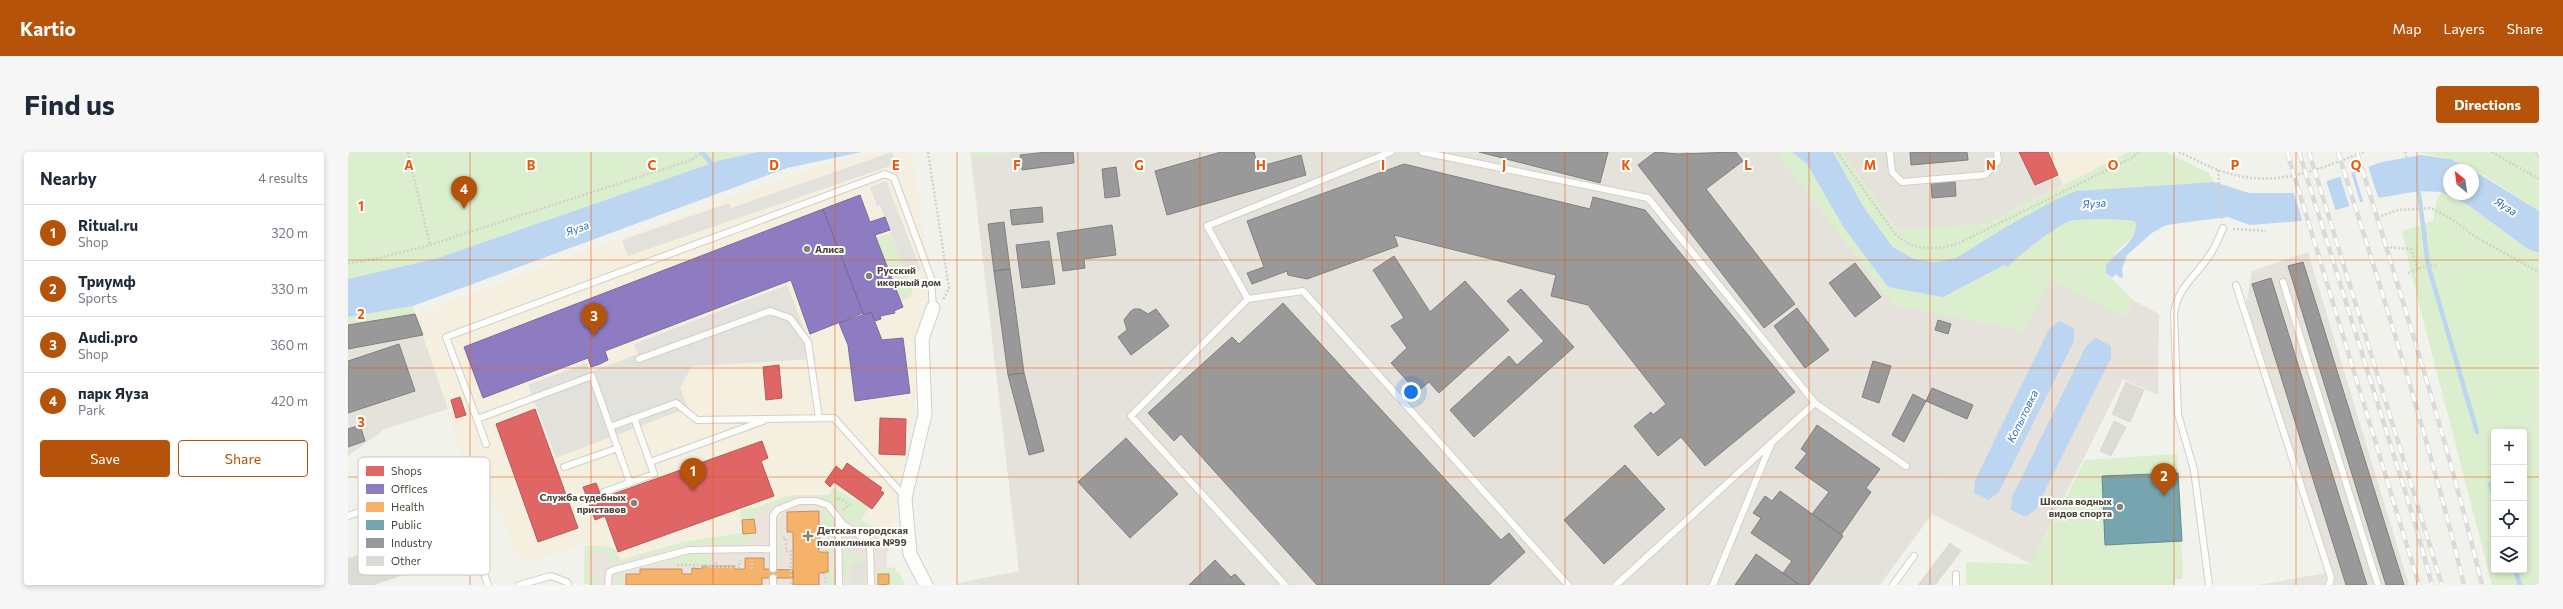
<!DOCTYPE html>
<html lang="en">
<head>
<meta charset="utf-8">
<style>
  body { margin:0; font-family:Commissioner,sans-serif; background:#f6f6f7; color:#1f2937 }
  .controls { position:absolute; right:12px; bottom:12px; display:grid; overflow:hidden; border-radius:4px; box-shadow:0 2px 6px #0003 }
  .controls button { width:36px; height:36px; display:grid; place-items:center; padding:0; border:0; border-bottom:1px solid #e0e1e3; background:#fff; color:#1f2937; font:20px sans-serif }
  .compass { position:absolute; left:2095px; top:12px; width:36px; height:36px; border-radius:50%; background:#fff; box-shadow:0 2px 6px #0003; rotate:331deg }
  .you { position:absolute; left:1063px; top:240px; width:14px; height:14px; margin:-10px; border:3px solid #fff; border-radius:50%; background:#1a73e8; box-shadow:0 0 0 6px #1a73e833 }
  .badge { display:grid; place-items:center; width:26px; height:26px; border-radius:50%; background:#b45309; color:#fff; font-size:13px; font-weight:700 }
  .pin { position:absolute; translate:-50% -33px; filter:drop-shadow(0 1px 2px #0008) }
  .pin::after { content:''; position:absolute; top:21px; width:14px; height:12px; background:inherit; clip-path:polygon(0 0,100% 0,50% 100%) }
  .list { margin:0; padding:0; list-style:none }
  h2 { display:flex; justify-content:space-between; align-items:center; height:52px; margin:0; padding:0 16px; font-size:17px }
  h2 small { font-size:13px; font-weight:400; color:#747a83 }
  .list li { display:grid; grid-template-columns:26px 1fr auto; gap:12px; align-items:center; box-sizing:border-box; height:56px; padding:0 16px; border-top:1px solid #e0e1e3 }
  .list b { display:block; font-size:15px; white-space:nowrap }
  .list p { margin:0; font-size:13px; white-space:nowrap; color:#747a83 }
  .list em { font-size:13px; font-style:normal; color:#747a83 }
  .actions { display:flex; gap:8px; padding:12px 16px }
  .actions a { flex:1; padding:9px 0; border:1px solid #b45309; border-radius:4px; text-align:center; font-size:14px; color:#b45309 }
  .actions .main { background:#b45309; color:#fff }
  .icon { flex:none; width:22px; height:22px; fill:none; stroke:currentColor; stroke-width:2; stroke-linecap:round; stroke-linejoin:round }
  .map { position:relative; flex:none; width:2191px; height:433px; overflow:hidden; border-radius:4px }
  header { display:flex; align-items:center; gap:24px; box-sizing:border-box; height:56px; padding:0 20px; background:#b45309; color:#fff }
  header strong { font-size:19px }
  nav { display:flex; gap:22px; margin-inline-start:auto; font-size:14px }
  .intro { display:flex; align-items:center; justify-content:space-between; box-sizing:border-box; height:96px; padding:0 24px }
  h1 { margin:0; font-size:28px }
  .button { padding:10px 18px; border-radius:4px; background:#b45309; color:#fff; font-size:14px; font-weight:700 }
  main { display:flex; gap:24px; padding:0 24px }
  aside { flex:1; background:#fff; border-radius:4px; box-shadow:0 2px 6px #0003 }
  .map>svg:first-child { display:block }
  .residential { fill:#e6e4da }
  .commercial { fill:#f5efe0 }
  .industrial { fill:#e5e2dc }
  .medical { fill:#ede3dd }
  .green { fill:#dbeecd; fill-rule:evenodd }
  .parking { fill:#e2e1dc }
  .water { fill:#bcd5f1 }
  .pier { fill:#f2f2ed }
  .shops { fill:#e06666; stroke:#b35c58 }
  .offices { fill:#8e7cc3; stroke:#7a6c99 }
  .health { fill:#f6b26b; stroke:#c2915b }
  .public { fill:#76a5af; stroke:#69888b }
  .industry { fill:#999; stroke:#81807c }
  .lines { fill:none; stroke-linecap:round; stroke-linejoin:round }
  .stream { stroke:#bcd5f1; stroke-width:4.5 }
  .building { fill:#dcdbd5; stroke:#dbd9d2 }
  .lane-casing { stroke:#d0d0ca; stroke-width:8 }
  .street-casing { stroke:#d0d0ca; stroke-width:15 }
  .path { stroke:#d2d2cb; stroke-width:2.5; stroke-dasharray:2 2; stroke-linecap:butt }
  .lane { stroke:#fdfdfc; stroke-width:6 }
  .street { stroke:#fdfdfc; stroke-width:13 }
  .rail-casing { stroke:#dadad9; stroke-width:4.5 }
  .rail { stroke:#fff; stroke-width:3; stroke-dasharray:9; stroke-linecap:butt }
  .grid { fill:none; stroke:#e8590c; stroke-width:1; stroke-opacity:0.55 }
  .poi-dot { fill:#858277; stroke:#fff; stroke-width:1.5 }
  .labels { text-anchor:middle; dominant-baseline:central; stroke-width:4; stroke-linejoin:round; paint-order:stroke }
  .poi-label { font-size:10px; font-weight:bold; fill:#4a4537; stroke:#fff; text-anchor:start }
  .water-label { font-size:11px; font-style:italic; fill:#2c6bba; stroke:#fff }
  .key { fill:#fff; stroke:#c9c7c3; stroke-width:1 }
  .key-label { font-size:11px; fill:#4a4537 }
  .grid-label { font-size:13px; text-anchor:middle; font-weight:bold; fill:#e8590c; stroke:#fff; stroke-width:4; stroke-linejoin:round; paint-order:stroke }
</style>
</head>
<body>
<header>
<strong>Kartio</strong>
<nav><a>Map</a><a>Layers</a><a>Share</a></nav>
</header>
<div class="intro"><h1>Find us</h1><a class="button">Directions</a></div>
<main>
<aside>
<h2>Nearby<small>4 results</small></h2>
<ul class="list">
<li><span class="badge">1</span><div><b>Ritual.ru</b><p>Shop</p></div><em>320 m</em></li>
<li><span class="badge">2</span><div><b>Триумф</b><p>Sports</p></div><em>330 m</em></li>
<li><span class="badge">3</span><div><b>Audi.pro</b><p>Shop</p></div><em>360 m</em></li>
<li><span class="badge">4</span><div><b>парк Яуза</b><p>Park</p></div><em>420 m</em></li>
</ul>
<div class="actions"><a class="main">Save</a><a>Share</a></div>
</aside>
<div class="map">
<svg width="2191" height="433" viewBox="0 0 2191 433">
  <rect width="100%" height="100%" fill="#f2f2ed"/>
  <path class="residential" d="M 1978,421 L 1979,433 L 1910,433 Z"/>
  <path class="commercial" d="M 540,0 L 564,0 L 585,145 L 543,386 L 513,368 L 520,355 L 481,343 L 444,343 L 406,356 L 393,358 L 394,381 L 336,390 L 271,408 L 268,398 L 262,395 L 234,393 L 185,409 L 168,405 L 153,360 L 124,334 L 67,162 L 449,21 L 503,5 Z
    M 1700,0 L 1780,0 L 1715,33 Z"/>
  <path class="industrial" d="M 662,0 L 1428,0 L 1547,154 L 1703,127 L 1776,165 L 1785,148 L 1811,162 L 1810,243 L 1775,227 L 1683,412 L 1584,362 L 1532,433 L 610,433 L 610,431 L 671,419 L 623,6 Z
    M 1494,0 L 1700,0 L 1715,33 L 1640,72 L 1550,79 Z
    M 1960,100 L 2061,433 L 1979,433 L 1978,421 L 1896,164 L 1904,119 Z
    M 67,162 L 100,257 L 37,277 L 0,304 L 0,173 Z"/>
  <path class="medical" d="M 485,336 L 521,355 L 513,368 L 543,386 L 538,403 L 539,415 L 548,416 L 546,433 L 241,433 L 236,431 L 237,394 L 262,395 L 268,398 L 272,408 L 336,390 L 394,381 L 393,358 L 406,356 L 444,343 L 481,343 Z"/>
  <path class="green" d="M 0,0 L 410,0 L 373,8 L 90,106 L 0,127 Z
    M 622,0 L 662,0 L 623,6 Z
    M 1428,0 L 1444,0 L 1459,12 L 1496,76 L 1540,135 L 1656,113 L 1660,115 C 1674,100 1701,79 1719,70 C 1728,66 1776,67 1787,69 C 1791,87 1776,89 1768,102 C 1764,108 1762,115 1758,121 L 1785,148 L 1776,165 L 1703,128 L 1677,179 L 1547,154 Z
    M 1485,0 L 1494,0 L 1550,79 L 1640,72 L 1780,0 L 1817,0 L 1861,21 L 1866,30 L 1728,39 L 1658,75 L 1608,106 L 1587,110 L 1566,107 L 1546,95 L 1515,54 Z
    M 2070,0 L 2191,0 L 2191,59 L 2136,23 L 2102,7 Z
    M 2093,40 L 2117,51 L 2180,97 L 2191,101 L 2191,433 L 2144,433 L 2062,117 L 2054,79 L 2085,69 L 2088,49 ZM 2146,280 L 2176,280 L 2176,418 L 2146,418 Z
    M 543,81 L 565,139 L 561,146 L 553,149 L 529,86 Z
    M 65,154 L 67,162 L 0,173 L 0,165 Z
    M 1829,302 L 1835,427 L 1827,427 L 1827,433 L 1618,433 L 1618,410 L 1683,412 L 1737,308 Z
    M 485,336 L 521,355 L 513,368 L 543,386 L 539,401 L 536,390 L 538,387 L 530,382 L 527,386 L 499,368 L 486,351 L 477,346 L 446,345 L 407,360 L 408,383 L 401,390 L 341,393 L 271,411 L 262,408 L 255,399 L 242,401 L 241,423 L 250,428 L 253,433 L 236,431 L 237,394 C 255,395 264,390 272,408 L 336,390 L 394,381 L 393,358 L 406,356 L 444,343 L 481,343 Z
    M 474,356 L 483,364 L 485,378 L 474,378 Z
    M 434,385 L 434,406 L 430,402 L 431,387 Z
    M 482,388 L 485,388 L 485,404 L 480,404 L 479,400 Z
    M 502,388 L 511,388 L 516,396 L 495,395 Z
    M 495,399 L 501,399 L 502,403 L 517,406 L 514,410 L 502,411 L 502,426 L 496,426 Z
    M 341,402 L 363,403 L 366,412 L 314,412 Z
    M 533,415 L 552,421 L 557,433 L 541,433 L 541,422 L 529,422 Z
    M 480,417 L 485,417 L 486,433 L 480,433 L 478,420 Z
    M 276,420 L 275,433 L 268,433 L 270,425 Z"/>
  <path class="parking" d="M 544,0 L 548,12 L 280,104 L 274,88 L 381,51 L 383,56 Z
    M 538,29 L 573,118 L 559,123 L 532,53 L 529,54 L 522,35 Z
    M 439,133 L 468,207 L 344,214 L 332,236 L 340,256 L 208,306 L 180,233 L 238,211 L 242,220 L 290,202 L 286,192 Z
    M 1594,260 L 1622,271 L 1563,384 L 1527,433 L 1474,433 Z
    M 517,407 L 517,433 L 504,433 L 504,411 L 514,410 Z"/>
  <path class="water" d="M 410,0 L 514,0 L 439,16 L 65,154 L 0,165 L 0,127 L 90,106 L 373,8 Z
    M 1444,0 L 1485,0 L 1515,54 L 1545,95 L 1566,107 L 1587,110 L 1608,106 L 1658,75 L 1707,48 L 1728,39 L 1866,30 L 1901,41 L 1945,41 L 2034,10 L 2073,3 L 2102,7 L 2125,18 L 2101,18 L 2101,42 L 2125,42 L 2125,18 L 2191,59 L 2191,101 L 2180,97 L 2117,51 L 2093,40 L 2071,39 L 2024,47 L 1953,69 L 1902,73 L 1880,65 L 1818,73 L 1804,81 L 1779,103 L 1774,117 L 1775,125 L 1772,126 L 1768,122 L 1764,126 L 1758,121 L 1758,113 C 1769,99 1792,88 1787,69 C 1776,67 1728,66 1719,70 C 1701,80 1674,100 1660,115 L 1656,113 L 1595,145 L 1540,135 L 1496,76 L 1459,12 Z
    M 1711,169 L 1726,176 L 1726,189 L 1651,340 L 1641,348 L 1626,341 L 1627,328 L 1701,177 Z
    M 1748,186 L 1763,194 L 1763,206 L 1688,357 L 1678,365 L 1663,358 L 1664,345 L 1738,194 Z"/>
  <path class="pier" d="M 2020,14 L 2031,48 L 2016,52 L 2006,19 Z
    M 2003,20 L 2013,52 L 2002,56 L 1992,24 Z
    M 1978,28 L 1988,60 L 1955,71 L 1945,39 Z"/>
  <path class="shops" d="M 1671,0 L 1700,0 L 1710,23 L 1687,33 Z
    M 431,213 L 434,246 L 418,248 L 415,215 Z
    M 112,245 L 118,263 L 108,266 L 103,248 Z
    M 187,257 L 230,376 L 190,390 L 148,272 Z
    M 532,266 L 558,267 L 557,303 L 531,302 Z
    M 414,289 L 420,306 L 413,309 L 426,344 L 270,400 L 257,364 L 247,368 L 235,335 L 248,331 L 254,346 Z
    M 499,311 L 534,336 L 532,338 L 536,341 L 524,357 L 486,330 L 482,335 L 477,330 L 488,314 L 494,319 Z"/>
  <path class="offices" d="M 512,43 L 522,70 L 537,65 L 542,78 L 527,83 L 555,155 L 546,159 L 547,161 L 532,164 L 533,167 L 527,169 L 523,160 L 516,163 L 475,57 Z
    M 475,57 L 515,161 L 462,182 L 443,128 L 257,199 L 260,208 L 252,212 L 243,215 L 240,206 L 135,246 L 116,195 Z
    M 523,160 L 534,188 L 555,186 L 562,241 L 507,249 L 500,193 L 491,171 Z"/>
  <path class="health" d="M 471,359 L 471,400 L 480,400 L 480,420 L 471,421 L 471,433 L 445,433 L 445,380 L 439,380 L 439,360 Z
    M 406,367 L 408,381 L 395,382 L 394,368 Z
    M 397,406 L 416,406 L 416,417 L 445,418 L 445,426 L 414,426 L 414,433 L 278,433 L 278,422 L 292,422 L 292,417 L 334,417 L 334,422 L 344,422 L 344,416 L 354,417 L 354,414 L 387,414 L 387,417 L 397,417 Z
    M 530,422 L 541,422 L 541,432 L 530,433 Z"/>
  <path class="public" d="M 1830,321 L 1834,389 L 1757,393 L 1754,324 Z"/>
  <path class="industry" d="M 699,0 L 725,0 L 726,11 L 674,18 L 672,3 Z
    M 873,0 L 906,0 L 910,15 L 953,3 L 958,23 L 819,63 L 807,19 Z
    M 1131,0 L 1260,0 L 1252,31 Z
    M 1307,0 L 1330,2 L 1388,0 L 1395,9 L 1358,37 L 1447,152 L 1416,176 L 1290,13 Z
    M 1562,0 L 1619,0 L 1620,8 L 1563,13 Z
    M 1056,12 L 1242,57 L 1245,45 L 1297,58 L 1447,240 L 1357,314 L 1333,285 L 1310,304 L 1286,274 L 1303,260 L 1305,263 L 1318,252 L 1240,153 L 1203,144 L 1208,123 L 1046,83 L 1050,94 L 959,127 L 940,123 L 939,119 L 904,132 L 899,121 L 916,115 L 899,69 Z
    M 768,15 L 772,44 L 757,46 L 754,17 Z
    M 1607,28 L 1608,44 L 1584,46 L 1583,31 Z
    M 694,55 L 695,70 L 664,73 L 662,58 Z
    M 656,70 L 662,117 L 646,119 L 640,72 Z
    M 764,73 L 768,103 L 736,107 L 737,116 L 715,119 L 709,81 Z
    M 701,89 L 707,132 L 674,136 L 668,93 Z
    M 1046,104 L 1082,160 L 1117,129 L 1161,178 L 1091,241 L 1081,230 L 1069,240 L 1043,211 L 1059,196 L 1043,174 L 1056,166 L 1025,118 Z
    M 1955,110 L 2056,433 L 2038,433 L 1940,114 Z
    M 1507,111 L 1533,145 L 1507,165 L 1481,131 Z
    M 662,117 L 676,221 L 660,223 L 646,119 Z
    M 1923,126 L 2019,433 L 1998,433 L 1904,132 Z
    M 1173,137 L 1226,195 L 1126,285 L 1102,258 L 1161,204 L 1169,213 L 1196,189 L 1159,149 Z
    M 935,151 L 1153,388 L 1161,381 L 1177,400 L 1141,433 L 969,433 L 833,282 L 826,289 L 800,261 L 884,185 L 891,192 Z
    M 1449,156 L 1481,198 L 1457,216 L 1426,174 Z
    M 786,157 L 792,157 L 800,162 L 808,157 L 821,174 L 783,203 L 770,185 L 779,178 L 776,168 L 782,160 Z
    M 67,162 L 75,183 L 0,197 L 0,173 Z
    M 1590,168 L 1603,172 L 1600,182 L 1587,178 Z
    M 51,192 L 67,239 L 0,261 L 0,209 Z
    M 1525,209 L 1543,214 L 1531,251 L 1514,245 Z
    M 676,221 L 696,299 L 681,303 L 660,223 Z
    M 1584,236 L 1625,253 L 1619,267 L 1578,249 Z
    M 1565,242 L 1578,249 L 1556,290 L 1544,283 Z
    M 12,273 L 17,289 L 0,295 L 0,277 Z
    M 1469,273 L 1532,317 L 1518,336 L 1523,340 L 1493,383 L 1464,362 L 1481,340 L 1447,316 L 1459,301 L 1453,297 Z
    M 778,286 L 830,342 L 782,386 L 730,330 Z
    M 1277,313 L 1317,357 L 1256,412 L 1216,368 Z
    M 1432,339 L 1495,384 L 1461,433 L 1452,433 L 1435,421 L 1444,409 L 1403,381 L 1413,366 L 1405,361 L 1417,344 L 1424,349 Z
    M 1408,402 L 1435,421 L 1452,433 L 1387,433 Z
    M 867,408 L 883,425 L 887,422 L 897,433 L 841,433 Z"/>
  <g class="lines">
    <path class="stream" d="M 354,0 L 367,16
      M 2070,34 L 2080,113 L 2129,280
      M 2142,332 L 2146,344
      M 2167,418 L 2172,433"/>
  </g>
  <path class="building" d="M 1778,230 L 1796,238 L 1782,270 L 1764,262 Z
    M 1766,269 L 1778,275 L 1763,304 L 1752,299 Z
    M 97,374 L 108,405 L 24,433 L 0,433 L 0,407 Z
    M 1602,391 L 1613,399 L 1587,433 L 1570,433 Z"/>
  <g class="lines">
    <defs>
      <path id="lane" d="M 1074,0 L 1300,46 L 1467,251 L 1268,433
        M 1542,0 L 1544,20 L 1554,30 L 1637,23 L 1650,9 L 1649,0
        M 1935,130 L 2030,433
        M 1888,133 L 1983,426 L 1981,433
        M 900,147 L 859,74 L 1043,0
        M 291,207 L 422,159 L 442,166 L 460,190 L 471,266
        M 1467,251 L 1558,314
        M 129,267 L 138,292
        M 262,275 L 328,251 L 349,268 L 486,266 L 557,345
        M 302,310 L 415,269
        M 216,315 L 270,296
        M 282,331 L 244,224 L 129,267 L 98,185 L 537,22 L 546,26 L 583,126 L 585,156
        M 256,340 L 306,322 L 286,266
        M 0,364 L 74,337 L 93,337 L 111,350 L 140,433
        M 490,366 L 491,433
        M 425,417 L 425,397
        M 1608,422 L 1608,433
        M 171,433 L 203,424 L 219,430 L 220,433
        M 260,433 L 261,420 L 266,418 L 341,398 L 425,397 L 425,364 L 429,358 L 451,349 L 468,349 L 480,353 L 495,372 L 522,390 L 523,433
        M 425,433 L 425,426
        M 937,433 L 783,264 L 900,147 L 955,139 L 1220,433
        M 1365,433 L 1423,292
        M 1545,433 L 1566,404
        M 1861,433 L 1846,318 L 1830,262 L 1826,162 C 1829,136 1847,125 1861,104 C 1867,96 1871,86 1875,76"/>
      <path id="street" d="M 578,433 L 562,402 L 557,346 L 577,262 L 574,187 L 585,156"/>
    </defs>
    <use href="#lane" class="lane-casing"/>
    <use href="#street" class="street-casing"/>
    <path class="path" d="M 60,0 L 82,93
      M 580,0 L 601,136 L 595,148
      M 1489,0 L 1547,82 C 1567,100 1587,98 1611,91 L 1784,6 L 1791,0
      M 1831,0 C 1844,6 1857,13 1870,18 C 1925,38 1965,19 2016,0
      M 2057,0 L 2059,7
      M 2144,0 L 2191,27
      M 2188,0 L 2191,6
      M 1870,18 L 1874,67
      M 1885,77 L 1918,79
      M 0,111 L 27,107 L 82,93 L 343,8 L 355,0
      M 2070,117 L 2063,97 L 2039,95 L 2030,65 L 2050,58 L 2083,56 L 2101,65 L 2129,86 L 2191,120
      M 2060,121 L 2080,113 L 2088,114
      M 489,348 L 490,345 L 502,353 L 495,358
      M 471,382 L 480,382
      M 435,386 L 438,386 L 438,399 L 443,399 L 443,433
      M 476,400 L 479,391
      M 329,413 L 368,413 L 368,408
      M 360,413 L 360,415 L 392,415 L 392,408
      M 404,417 L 404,409
      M 476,421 L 478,433"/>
    <use href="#lane" class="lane"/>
    <use href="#street" class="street"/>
    <defs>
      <path id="rail" d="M 1939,0 L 2071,433
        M 1951,0 L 2067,371 L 2084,433
        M 1961,0 L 2094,433
        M 1990,0 C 2035,143 2081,287 2116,433
        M 2009,0 C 2053,144 2099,287 2134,433"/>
    </defs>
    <use href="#rail" class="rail-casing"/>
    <use href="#rail" class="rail"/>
  </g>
  <path class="grid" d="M 122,0 L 122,433M 243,0 L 243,433M 365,0 L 365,433M 487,0 L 487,433M 609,0 L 609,433M 730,0 L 730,433M 852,0 L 852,433M 974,0 L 974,433M 1096,0 L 1096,433M 1217,0 L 1217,433M 1339,0 L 1339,433M 1461,0 L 1461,433M 1582,0 L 1582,433M 1704,0 L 1704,433M 1826,0 L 1826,433M 1948,0 L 1948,433M 2069,0 L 2069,433M 0,108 L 2191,108M 0,216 L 2191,216M 0,325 L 2146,325M 2176,325 L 2191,325"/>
  <g class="poi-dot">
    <circle cx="459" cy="97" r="4"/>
    <circle cx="521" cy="124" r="4"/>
    <circle cx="286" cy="351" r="4"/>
    <circle cx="1772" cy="355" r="4"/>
    <path d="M458 378h4v4h4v4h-4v4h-4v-4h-4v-4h4z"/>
  </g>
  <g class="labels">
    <g class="poi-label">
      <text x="467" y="97">Алиса</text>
      <text x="529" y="118">Русский<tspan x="529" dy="12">икорный дом</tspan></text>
      <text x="278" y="345" text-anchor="end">Служба судебных<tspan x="278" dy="12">приставов</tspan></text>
      <text x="1764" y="349" text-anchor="end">Школа водных<tspan x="1764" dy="12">видов спорта</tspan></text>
      <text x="469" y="378">Детская городская<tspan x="469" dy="12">поликлиника №99</tspan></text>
    </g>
    <g class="water-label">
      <text transform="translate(1746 51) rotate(-5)">Яуза</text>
      <text transform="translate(2158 54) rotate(32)">Яуза</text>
      <text transform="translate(229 76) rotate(-20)">Яуза</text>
      <text transform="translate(1674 264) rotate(-64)">Копытовка</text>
    </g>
  </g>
  <rect x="10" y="305" width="132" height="118" rx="6" class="key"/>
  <rect x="18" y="314" width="18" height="10" fill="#e06666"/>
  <rect x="18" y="332" width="18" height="10" fill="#8e7cc3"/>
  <rect x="18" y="350" width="18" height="10" fill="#f6b26b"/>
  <rect x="18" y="368" width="18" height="10" fill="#76a5af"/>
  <rect x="18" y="386" width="18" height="10" fill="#999"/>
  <rect x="18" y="404" width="18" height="10" fill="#dcdbd5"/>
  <g class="key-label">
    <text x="43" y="323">Shops</text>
    <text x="43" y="341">Offices</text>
    <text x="43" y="359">Health</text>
    <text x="43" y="377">Public</text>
    <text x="43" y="395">Industry</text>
    <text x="43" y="413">Other</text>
  </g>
  <g class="grid-label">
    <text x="61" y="18">A</text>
    <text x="183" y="18">B</text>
    <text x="304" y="18">C</text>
    <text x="426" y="18">D</text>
    <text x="548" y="18">E</text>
    <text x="669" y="18">F</text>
    <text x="791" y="18">G</text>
    <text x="913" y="18">H</text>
    <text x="1035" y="18">I</text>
    <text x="1156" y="18">J</text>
    <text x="1278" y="18">K</text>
    <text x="1400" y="18">L</text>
    <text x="1522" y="18">M</text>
    <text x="1643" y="18">N</text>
    <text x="1765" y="18">O</text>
    <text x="1887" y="18">P</text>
    <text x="2008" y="18">Q</text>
    <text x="13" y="59">1</text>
    <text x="13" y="167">2</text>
    <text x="13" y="275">3</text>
  </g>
</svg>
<div class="controls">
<button>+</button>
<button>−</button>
<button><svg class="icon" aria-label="locate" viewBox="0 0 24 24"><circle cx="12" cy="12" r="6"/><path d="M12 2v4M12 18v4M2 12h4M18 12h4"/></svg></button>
<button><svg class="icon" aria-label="layers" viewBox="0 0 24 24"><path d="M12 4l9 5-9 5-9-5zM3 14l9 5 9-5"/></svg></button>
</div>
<svg class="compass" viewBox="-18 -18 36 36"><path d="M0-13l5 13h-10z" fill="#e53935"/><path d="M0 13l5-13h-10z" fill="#747a83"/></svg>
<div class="you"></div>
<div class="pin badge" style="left:345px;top:339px">1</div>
<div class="pin badge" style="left:1816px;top:344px">2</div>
<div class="pin badge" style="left:246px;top:184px">3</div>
<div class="pin badge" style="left:116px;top:57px">4</div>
</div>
</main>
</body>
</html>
